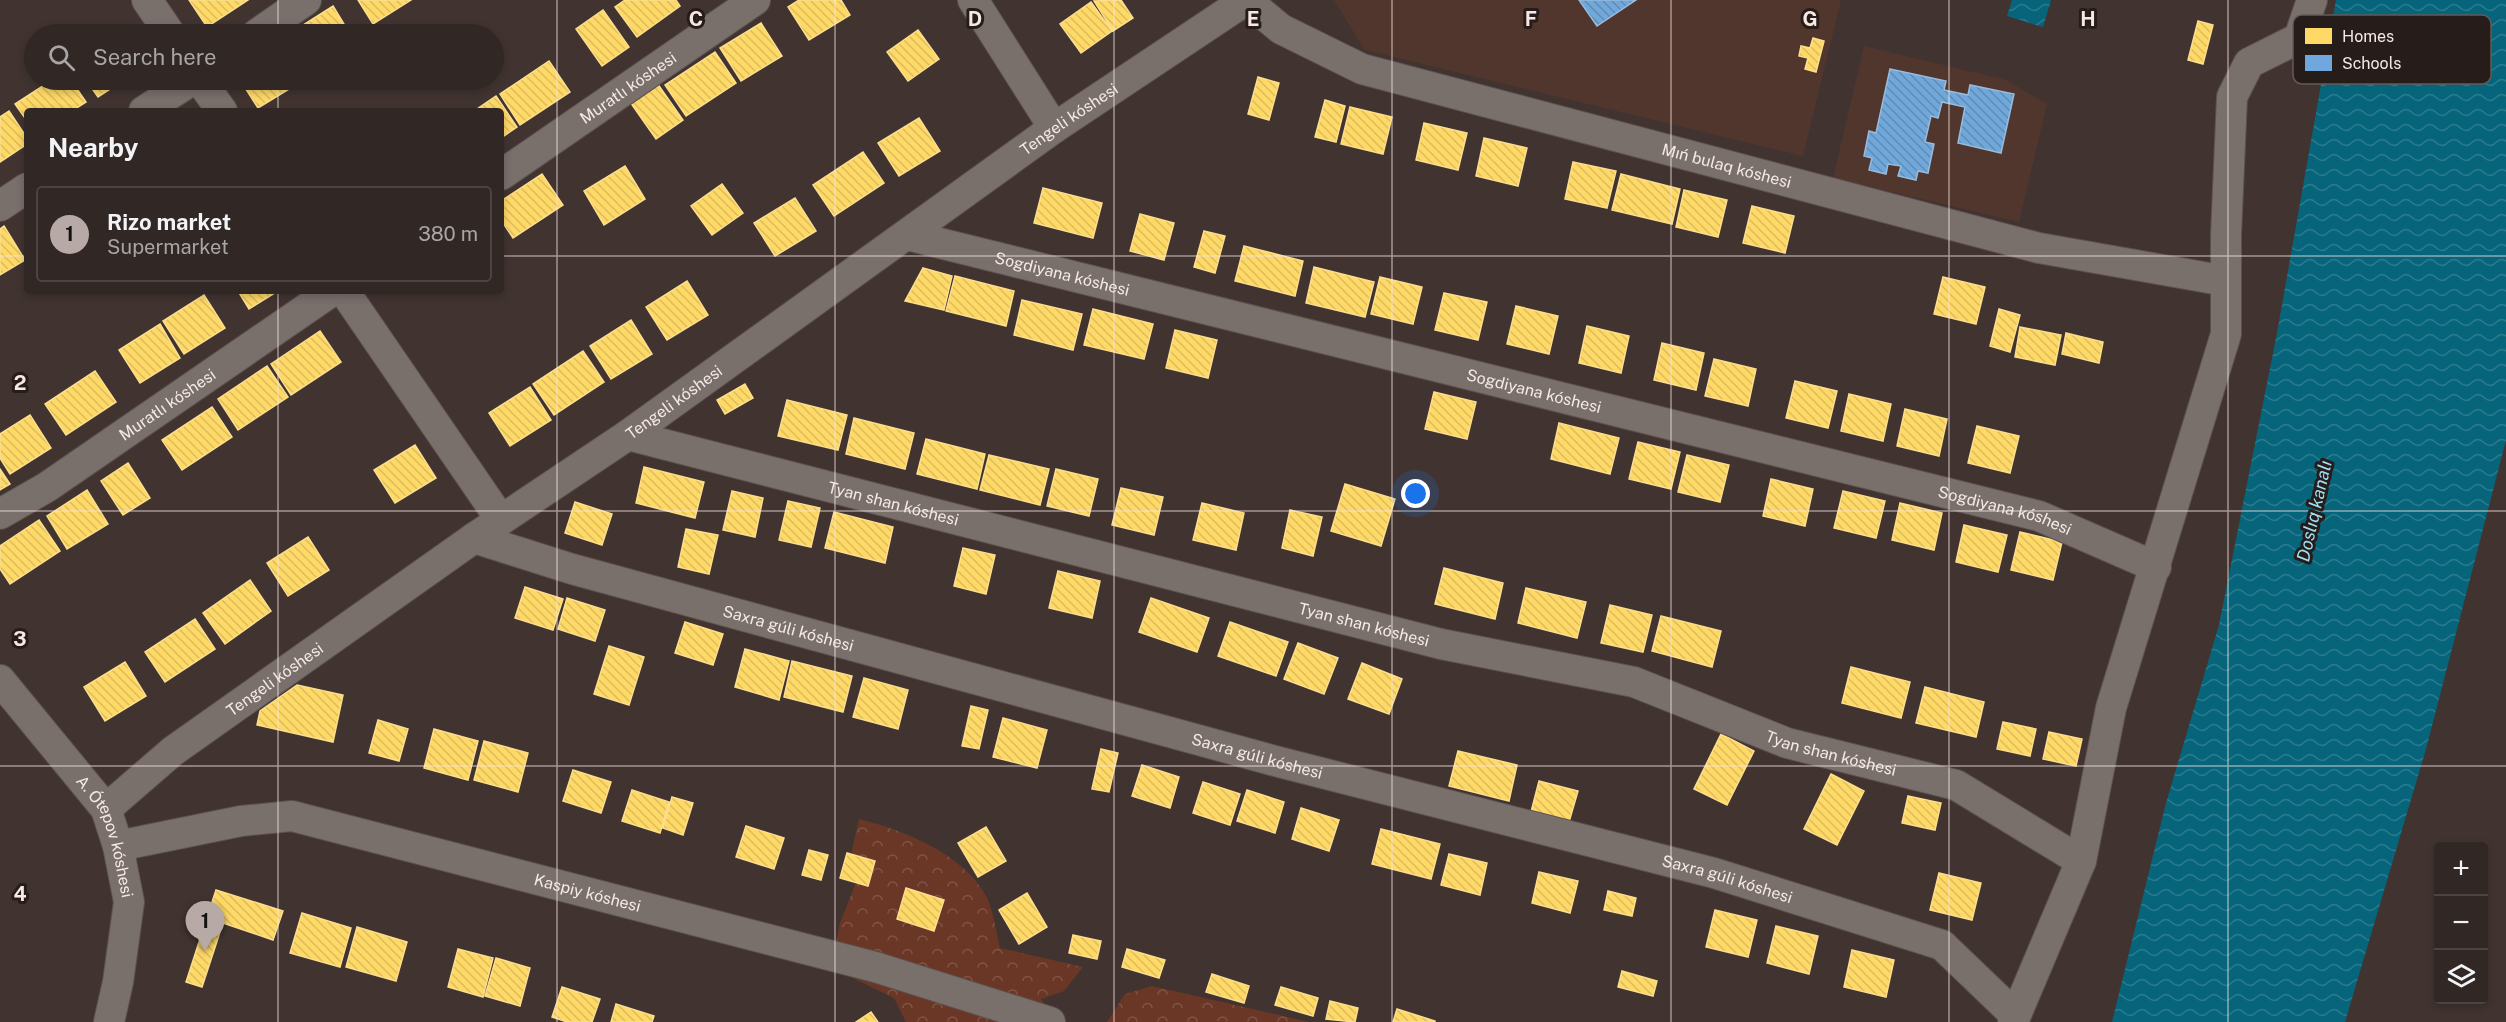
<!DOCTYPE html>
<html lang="en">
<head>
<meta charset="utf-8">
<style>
  body { margin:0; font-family:"Public Sans",sans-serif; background:#3d3331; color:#f1f3f6 }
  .controls { position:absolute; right:18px; bottom:18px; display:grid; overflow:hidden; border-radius:6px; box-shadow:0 3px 9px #0003 }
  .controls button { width:54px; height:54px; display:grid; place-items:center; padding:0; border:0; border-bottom:2px solid #4c4441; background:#312724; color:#f1f3f6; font:30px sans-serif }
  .you { position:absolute; left:1416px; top:494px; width:21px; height:21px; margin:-15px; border:4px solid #fff; border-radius:50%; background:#1a73e8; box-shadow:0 0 0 9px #1a73e833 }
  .badge { display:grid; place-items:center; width:39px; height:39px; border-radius:50%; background:#b7a9a5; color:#111; font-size:20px; font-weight:700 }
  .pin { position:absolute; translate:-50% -50px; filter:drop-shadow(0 2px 3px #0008) }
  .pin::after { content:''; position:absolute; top:32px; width:21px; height:18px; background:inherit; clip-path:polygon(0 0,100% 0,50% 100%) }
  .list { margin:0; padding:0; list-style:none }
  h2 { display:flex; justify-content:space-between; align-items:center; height:78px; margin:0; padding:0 24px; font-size:26px }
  h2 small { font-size:20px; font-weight:400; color:#a8a5a6 }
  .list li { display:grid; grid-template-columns:39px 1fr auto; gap:18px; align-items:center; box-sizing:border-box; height:96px; margin:0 12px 12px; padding:0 12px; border:2px solid #4c4441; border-radius:6px }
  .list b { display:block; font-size:22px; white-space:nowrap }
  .list p { margin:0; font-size:20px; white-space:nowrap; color:#a8a5a6 }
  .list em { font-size:20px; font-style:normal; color:#a8a5a6 }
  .icon { flex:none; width:33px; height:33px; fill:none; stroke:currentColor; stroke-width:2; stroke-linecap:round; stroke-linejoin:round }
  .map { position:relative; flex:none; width:2506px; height:1022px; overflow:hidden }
  .search { position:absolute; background:#312724; box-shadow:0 3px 9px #0003; left:24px; top:24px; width:480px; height:66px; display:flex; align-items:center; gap:15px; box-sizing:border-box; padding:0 21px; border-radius:33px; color:#a8a5a6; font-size:22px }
  .panel { position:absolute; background:#312724; box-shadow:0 3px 9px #0003; left:24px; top:108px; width:480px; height:186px; border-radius:6px }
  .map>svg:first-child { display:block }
  .built { fill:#51362d }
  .forest { fill:url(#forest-crowns) }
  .water { fill:url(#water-waves) }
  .homes { fill:url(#homes-back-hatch); stroke:#fdde8c; stroke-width:1.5 }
  .schools { fill:url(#schools-back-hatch); stroke:#98bbde; stroke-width:1.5 }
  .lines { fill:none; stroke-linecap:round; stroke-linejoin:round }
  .minor-casing { stroke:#5d514e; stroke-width:32 }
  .minor { stroke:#79706c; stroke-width:30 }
  .grid { fill:none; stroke:#f7e8e4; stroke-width:1.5; stroke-opacity:0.55 }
  .labels { text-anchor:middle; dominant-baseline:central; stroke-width:6; stroke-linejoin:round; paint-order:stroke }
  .street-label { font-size:16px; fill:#f7e8e4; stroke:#261c19 }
  .water-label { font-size:18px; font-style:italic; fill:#9edff5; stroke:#261c19 }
  .key { fill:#261c19; stroke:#655956; stroke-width:1.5 }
  .key-label { font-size:16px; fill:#f7e8e4 }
  .grid-label { font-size:20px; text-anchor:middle; font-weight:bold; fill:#f7e8e4; stroke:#261c19; stroke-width:6; stroke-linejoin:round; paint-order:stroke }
</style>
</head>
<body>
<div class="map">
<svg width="2506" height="1022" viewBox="0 0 2506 1022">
  <defs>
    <pattern id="forest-crowns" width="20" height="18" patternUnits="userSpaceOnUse" patternTransform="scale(1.5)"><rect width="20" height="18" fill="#6a3726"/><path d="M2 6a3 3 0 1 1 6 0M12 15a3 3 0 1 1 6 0" fill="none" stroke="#805445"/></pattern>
    <pattern id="water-waves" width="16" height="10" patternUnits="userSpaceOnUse" patternTransform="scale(1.5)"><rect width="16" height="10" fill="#06657b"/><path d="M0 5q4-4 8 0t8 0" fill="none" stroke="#2b7b8e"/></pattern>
    <pattern id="homes-back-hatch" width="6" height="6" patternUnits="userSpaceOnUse" patternTransform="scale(1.5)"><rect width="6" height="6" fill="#ffd966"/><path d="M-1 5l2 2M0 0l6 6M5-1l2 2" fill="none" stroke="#dbbc5f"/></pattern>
    <pattern id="schools-back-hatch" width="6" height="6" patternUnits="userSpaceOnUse" patternTransform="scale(1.5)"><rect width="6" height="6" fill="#6fa8dc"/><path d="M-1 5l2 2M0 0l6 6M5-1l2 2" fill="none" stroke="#648bae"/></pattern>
  </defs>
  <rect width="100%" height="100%" fill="#413430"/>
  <path class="built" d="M 1334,0 L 1841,0 L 1803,156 L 1365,50 Z
    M 1864,46 L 2006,80 L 2047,104 L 2019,222 L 1833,178 Z"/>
  <path class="forest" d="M 859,819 C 903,830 965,854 987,898 C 994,913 996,932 1000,948 L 1083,967 L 1064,991 L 1041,999 L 1055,1022 L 906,1022 L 894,998 L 849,976 L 834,955 L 840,923 L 855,885 L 852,850 Z
    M 1152,986 L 1309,1022 L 1107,1022 L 1125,994 Z"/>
  <path class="water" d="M 2012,0 L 2051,0 L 2043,27 L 2007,16 Z
    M 2336,0 L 2506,0 L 2506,440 L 2426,749 L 2345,1022 L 2112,1022 L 2166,803 L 2219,625 L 2277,333 Z"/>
  <path class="homes" d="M 189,0 L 248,0 L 207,27 Z
    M 358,0 L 411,0 L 373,24 Z
    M 625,0 L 676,0 L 680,6 L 637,37 L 615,7 Z
    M 799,0 L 841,0 L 850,15 L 809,40 L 788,7 Z
    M 1121,0 L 1133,18 L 1113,31 L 1094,1 Z
    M 1091,2 L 1112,31 L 1081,53 L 1060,24 Z
    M 333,6 L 350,34 L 293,34 L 292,32 Z
    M 603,10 L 629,47 L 602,66 L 576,29 Z
    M 2198,21 L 2213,25 L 2203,64 L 2188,60 Z
    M 761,23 L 782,56 L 741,81 L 720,48 Z
    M 918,30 L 939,59 L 908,81 L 887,52 Z
    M 1813,38 L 1824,41 L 1816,72 L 1805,69 L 1808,58 L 1799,56 L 1801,46 L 1810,48 Z
    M 715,52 L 736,83 L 686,116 L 665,85 Z
    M 549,61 L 570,92 L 520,125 L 500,94 Z
    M 1258,77 L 1279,83 L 1269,120 L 1248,114 Z
    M 52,80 L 71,80 L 86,102 L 72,111 L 27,111 L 27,121 L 15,104 Z
    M 86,80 L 124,80 L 98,97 Z
    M 240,80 L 297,80 L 299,83 L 258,108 Z
    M 657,83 L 683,120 L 656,139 L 630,102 Z
    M 496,96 L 517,127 L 501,138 L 501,111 L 474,111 Z
    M 1325,100 L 1345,106 L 1336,142 L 1315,137 Z
    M 1350,107 L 1392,117 L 1383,154 L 1341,144 Z
    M 9,111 L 27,138 L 27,144 L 0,162 L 0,117 Z
    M 919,118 L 940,151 L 899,176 L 878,143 Z
    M 1424,123 L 1467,133 L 1458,170 L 1416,160 Z
    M 1484,138 L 1527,148 L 1518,186 L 1476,176 Z
    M 863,152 L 884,183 L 834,216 L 813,185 Z
    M 1573,162 L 1616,171 L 1607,208 L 1565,199 Z
    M 625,166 L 645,199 L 604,225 L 584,191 Z
    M 542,174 L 563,205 L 513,238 L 501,220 L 501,201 Z
    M 1621,174 L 1680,189 L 1672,224 L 1612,210 Z
    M 722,184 L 743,213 L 712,235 L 691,206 Z
    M 1043,188 L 1102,203 L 1093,238 L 1034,223 Z
    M 1684,190 L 1727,200 L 1718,237 L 1676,227 Z
    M 795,198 L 816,231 L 775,256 L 754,223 Z
    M 1752,206 L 1794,216 L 1785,253 L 1743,243 Z
    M 1140,214 L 1174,223 L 1164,260 L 1130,251 Z
    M 4,226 L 25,260 L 0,275 L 0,229 Z
    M 1204,231 L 1225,236 L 1215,273 L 1194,267 Z
    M 1244,246 L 1303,261 L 1295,296 L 1235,281 Z
    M 1314,267 L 1374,282 L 1365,317 L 1306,303 Z
    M 923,268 L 952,276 L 944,310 L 905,301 Z
    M 955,276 L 1014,291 L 1006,326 L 946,311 Z
    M 1380,277 L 1422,287 L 1413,324 L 1371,314 Z
    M 1943,277 L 1985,287 L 1976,324 L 1934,314 Z
    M 687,281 L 708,315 L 667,340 L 646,307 Z
    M 238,291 L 278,291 L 249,309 Z
    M 1444,293 L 1487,302 L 1478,340 L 1435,330 Z
    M 204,295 L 225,328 L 184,354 L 163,321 Z
    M 1022,300 L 1082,314 L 1073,350 L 1014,335 Z
    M 1516,306 L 1558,316 L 1549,354 L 1507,344 Z
    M 1093,309 L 1153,324 L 1144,359 L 1084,345 Z
    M 1999,309 L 2020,315 L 2010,352 L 1990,346 Z
    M 631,320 L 652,354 L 611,379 L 590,346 Z
    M 160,324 L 180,358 L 140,383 L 119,350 Z
    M 1587,326 L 1629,336 L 1621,373 L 1579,363 Z
    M 2020,327 L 2061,335 L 2055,365 L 2015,357 Z
    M 1175,330 L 1217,340 L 1208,378 L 1166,368 Z
    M 320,331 L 341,362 L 291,395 L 271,364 Z
    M 2066,333 L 2103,342 L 2099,363 L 2062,354 Z
    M 1662,343 L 1704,353 L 1696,390 L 1654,380 Z
    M 583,351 L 604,382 L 554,415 L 533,384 Z
    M 1714,359 L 1756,369 L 1748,406 L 1705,396 Z
    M 267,366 L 288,397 L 238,430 L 218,399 Z
    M 95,371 L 116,402 L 66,435 L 45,404 Z
    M 1795,381 L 1837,391 L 1828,428 L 1786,418 Z
    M 745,384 L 753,398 L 725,414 L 717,400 Z
    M 530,387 L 551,420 L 510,446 L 489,413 Z
    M 1434,392 L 1476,402 L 1467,439 L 1425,429 Z
    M 1849,394 L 1891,404 L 1883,441 L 1841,431 Z
    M 787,400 L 847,415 L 838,450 L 778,436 Z
    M 212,407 L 232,437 L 182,470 L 162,440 Z
    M 1905,409 L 1947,419 L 1939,456 L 1897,446 Z
    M 30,415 L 51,448 L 10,474 L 0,458 L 0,434 Z
    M 854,418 L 914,433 L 905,469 L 846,454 Z
    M 1559,423 L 1619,438 L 1610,474 L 1551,459 Z
    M 1977,426 L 2019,436 L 2010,473 L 1968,463 Z
    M 926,439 L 985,454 L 977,489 L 917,474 Z
    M 1638,442 L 1680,452 L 1671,489 L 1629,479 Z
    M 415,445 L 436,478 L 395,503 L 374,470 Z
    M 989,455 L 1049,469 L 1040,505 L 980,490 Z
    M 1687,455 L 1729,465 L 1720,502 L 1678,492 Z
    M 128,463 L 150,498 L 123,515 L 101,481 Z
    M 644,467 L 704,482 L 695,518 L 636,503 Z
    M 0,469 L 10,484 L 0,490 Z
    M 1056,469 L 1098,479 L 1089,516 L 1047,506 Z
    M 1771,479 L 1813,489 L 1805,526 L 1763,516 Z
    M 1345,484 L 1395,499 L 1381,546 L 1331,531 Z
    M 1121,488 L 1163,497 L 1154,535 L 1112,525 Z
    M 87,490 L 108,524 L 67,549 L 47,516 Z
    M 732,491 L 763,498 L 755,537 L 723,530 Z
    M 1843,491 L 1885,501 L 1876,538 L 1834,528 Z
    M 788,501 L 820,508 L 811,547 L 779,540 Z
    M 575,502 L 612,514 L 602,545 L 565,533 Z
    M 1202,503 L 1244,513 L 1236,550 L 1193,540 Z
    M 1900,503 L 1942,513 L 1934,550 L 1892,540 Z
    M 1290,510 L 1322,517 L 1313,556 L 1282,548 Z
    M 834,512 L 893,527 L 885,563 L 825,548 Z
    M 39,520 L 60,551 L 10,584 L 0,569 L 0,546 Z
    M 1964,525 L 2007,535 L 1998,572 L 1956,562 Z
    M 686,529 L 718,535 L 709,574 L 678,567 Z
    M 2020,532 L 2062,542 L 2053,580 L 2011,570 Z
    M 308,537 L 329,570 L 288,596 L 267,563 Z
    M 963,548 L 995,555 L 986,594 L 954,586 Z
    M 1444,568 L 1503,583 L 1495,619 L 1435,604 Z
    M 1058,571 L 1100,581 L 1092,618 L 1049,608 Z
    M 250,580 L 271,611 L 225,644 L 203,613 Z
    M 525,587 L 563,599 L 553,630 L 515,618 Z
    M 1526,588 L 1586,602 L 1577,638 L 1518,623 Z
    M 567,598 L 605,610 L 595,641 L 558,629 Z
    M 1151,598 L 1209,618 L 1197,652 L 1139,632 Z
    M 1610,605 L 1652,615 L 1643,652 L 1601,643 Z
    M 1661,616 L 1721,631 L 1712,667 L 1652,651 Z
    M 195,619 L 215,649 L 165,682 L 145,652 Z
    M 685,622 L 723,634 L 713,665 L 675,653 Z
    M 1230,622 L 1288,642 L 1276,676 L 1218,656 Z
    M 1298,643 L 1338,658 L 1324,694 L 1284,679 Z
    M 609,646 L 644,657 L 629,705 L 594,694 Z
    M 745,649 L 789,661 L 779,700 L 735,687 Z
    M 792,661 L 852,676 L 843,712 L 784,697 Z
    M 125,662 L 146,696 L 105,721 L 84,687 Z
    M 1362,663 L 1402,679 L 1389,714 L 1348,699 Z
    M 1851,667 L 1910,682 L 1901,718 L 1842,703 Z
    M 864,678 L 908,690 L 898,729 L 853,717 Z
    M 297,685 L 343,695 L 333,742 L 257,725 L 260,711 Z
    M 1925,687 L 1984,702 L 1976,737 L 1916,723 Z
    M 971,706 L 988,710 L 979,749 L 962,746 Z
    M 1003,718 L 1047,730 L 1037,768 L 993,757 Z
    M 378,720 L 408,729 L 399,761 L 369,753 Z
    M 2003,722 L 2036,729 L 2030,756 L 1997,749 Z
    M 434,729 L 478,741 L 468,780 L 424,768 Z
    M 2049,732 L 2082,739 L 2076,766 L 2043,759 Z
    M 1721,734 L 1754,751 L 1727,805 L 1694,789 Z
    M 484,741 L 528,753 L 518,792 L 474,780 Z
    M 1101,749 L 1118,753 L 1109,792 L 1092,789 Z
    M 1458,751 L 1517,765 L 1509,801 L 1449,786 Z
    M 1142,765 L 1179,777 L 1170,808 L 1132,796 Z
    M 573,770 L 611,782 L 601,813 L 563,801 Z
    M 1831,774 L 1864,791 L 1837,845 L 1804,829 Z
    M 1539,781 L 1578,791 L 1569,822 L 1531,812 Z
    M 1203,782 L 1240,794 L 1230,825 L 1193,813 Z
    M 632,790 L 669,802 L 660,833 L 622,821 Z
    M 1247,790 L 1284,802 L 1275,833 L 1237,821 Z
    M 1908,796 L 1941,803 L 1935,830 L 1902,823 Z
    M 672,797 L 693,803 L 683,835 L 663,828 Z
    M 1301,808 L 1339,820 L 1329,851 L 1292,839 Z
    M 746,826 L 784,838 L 774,869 L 736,857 Z
    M 986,827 L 1006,861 L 978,877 L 958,843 Z
    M 1381,829 L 1440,844 L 1431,879 L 1372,864 Z
    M 809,850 L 828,855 L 821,880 L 802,875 Z
    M 847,853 L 875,861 L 868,886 L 840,878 Z
    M 1449,854 L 1487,863 L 1480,895 L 1441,885 Z
    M 1539,872 L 1578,881 L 1570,913 L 1532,903 Z
    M 1939,873 L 1981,883 L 1972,920 L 1930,910 Z
    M 906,888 L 944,900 L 934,931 L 897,919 Z
    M 216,890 L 283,911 L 273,940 L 223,923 L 202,987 L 186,982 Z
    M 1608,891 L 1636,898 L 1632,916 L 1604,910 Z
    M 1027,893 L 1047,927 L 1019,944 L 999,910 Z
    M 1715,910 L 1757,920 L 1748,957 L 1706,947 Z
    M 302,913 L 351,928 L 340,967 L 290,953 Z
    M 1776,926 L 1818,936 L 1809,974 L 1767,963 Z
    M 357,927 L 407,942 L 396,981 L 346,967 Z
    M 1073,935 L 1101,941 L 1097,959 L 1069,953 Z
    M 458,949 L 493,958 L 483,997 L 448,987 Z
    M 1127,949 L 1165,960 L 1159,978 L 1122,967 Z
    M 1852,950 L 1894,960 L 1886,997 L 1844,987 Z
    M 496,958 L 530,968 L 520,1006 L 485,996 Z
    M 1622,971 L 1657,981 L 1653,996 L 1618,987 Z
    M 1212,974 L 1249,986 L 1244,1003 L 1206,992 Z
    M 562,987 L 600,999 L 592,1022 L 567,1022 L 552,1017 Z
    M 1281,987 L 1318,998 L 1313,1016 L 1275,1005 Z
    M 1330,1001 L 1358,1008 L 1355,1022 L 1326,1019 Z
    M 616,1004 L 654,1016 L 652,1022 L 611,1022 Z
    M 1397,1009 L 1435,1021 L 1435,1022 L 1393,1022 Z
    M 871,1012 L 878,1022 L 856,1022 Z"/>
  <path class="schools" d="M 1579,0 L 1636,0 L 1597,26 Z
    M 1890,69 L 1946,81 L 1944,90 L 1968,95 L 1970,85 L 2014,94 L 2001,153 L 1958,143 L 1965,107 L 1942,102 L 1938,118 L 1931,116 L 1925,142 L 1934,144 L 1928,173 L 1918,171 L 1916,180 L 1898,176 L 1901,166 L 1888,164 L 1886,174 L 1869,170 L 1872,158 L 1864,156 L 1869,131 L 1876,133 Z"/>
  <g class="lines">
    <defs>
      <g id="minor">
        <path d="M 147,0 L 170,34"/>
        <path d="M 973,0 L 1054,128"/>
        <path id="s1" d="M 1246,0 L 1281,29 L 1362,69 L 2039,248 L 2226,281"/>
        <path d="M 257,34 L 306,0"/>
        <path d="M 200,80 L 222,111"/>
        <path d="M 144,111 L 192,80"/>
        <path id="s2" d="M 501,175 L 755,0"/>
        <path d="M 0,206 L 27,188"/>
        <path id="s3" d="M 907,235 L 2039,516 L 2156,567"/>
        <path d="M 344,291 L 501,520"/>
        <path id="s4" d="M 628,435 L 1441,644 L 1634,682 L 1787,743 L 1956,785 L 2081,861"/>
        <path id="s5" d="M 0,514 L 47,487 L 332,291"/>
        <path id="s6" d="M 474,538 L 572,569 L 1279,762 L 1714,873 L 1942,945 L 2015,1015"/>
        <path id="s7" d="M 0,680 L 106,809 L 118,846 L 129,902 L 118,982 L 109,1022"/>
        <path id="s8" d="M 106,809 L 173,751 L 474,538 L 628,435 L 1054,128 L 1246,0"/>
        <path id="s9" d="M 118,846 L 241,821 L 292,816 L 875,967 L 1050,1022"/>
        <path d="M 2013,1022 L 2081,861 L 2111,708 L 2226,334 L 2226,235 L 2232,97 L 2249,63 L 2299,38 L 2312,0"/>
      </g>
    </defs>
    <use href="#minor" class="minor-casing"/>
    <use href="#minor" class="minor"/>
  </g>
  <path class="grid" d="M 278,0 L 278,34M 557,0 L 557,1022M 835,0 L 835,1022M 1114,0 L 1114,1022M 1392,0 L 1392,1022M 1671,0 L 1671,1022M 1949,0 L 1949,1022M 2228,0 L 2228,1022M 278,80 L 278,111M 0,256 L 27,256M 501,256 L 2506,256M 278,291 L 278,1022M 0,511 L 2506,511M 0,766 L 2506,766"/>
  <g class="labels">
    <g class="street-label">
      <text stroke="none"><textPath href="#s2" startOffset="154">Muratlı kóshesi</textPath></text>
      <text stroke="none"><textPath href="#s8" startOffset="1185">Tengeli kóshesi</textPath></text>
      <text stroke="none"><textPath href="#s1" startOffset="513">Mıń bulaq kóshesi</textPath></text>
      <text stroke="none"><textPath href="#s3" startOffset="160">Sogdiyana kóshesi</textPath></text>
      <text stroke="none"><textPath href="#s3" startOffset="646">Sogdiyana kóshesi</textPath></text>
      <text stroke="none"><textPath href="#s8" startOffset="699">Tengeli kóshesi</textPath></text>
      <text stroke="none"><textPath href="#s5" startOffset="200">Muratlı kóshesi</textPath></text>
      <text stroke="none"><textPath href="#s4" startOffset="274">Tyan shan kóshesi</textPath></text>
      <text stroke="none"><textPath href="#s3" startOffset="1132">Sogdiyana kóshesi</textPath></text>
      <text stroke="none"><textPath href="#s4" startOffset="760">Tyan shan kóshesi</textPath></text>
      <text stroke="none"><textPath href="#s6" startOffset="327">Saxra gúli kóshesi</textPath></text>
      <text stroke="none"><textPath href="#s8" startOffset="213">Tengeli kóshesi</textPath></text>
      <text stroke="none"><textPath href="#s4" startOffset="1246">Tyan shan kóshesi</textPath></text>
      <text stroke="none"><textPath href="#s6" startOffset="813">Saxra gúli kóshesi</textPath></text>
      <text stroke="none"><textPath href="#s7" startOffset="192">A. Ótepov kóshesi</textPath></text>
      <text stroke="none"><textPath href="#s6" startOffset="1299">Saxra gúli kóshesi</textPath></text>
      <text stroke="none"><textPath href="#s9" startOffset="482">Kaspiy kóshesi</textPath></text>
    </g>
    <g class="water-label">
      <text transform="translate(2314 511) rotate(-77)">Doslıq kanalı</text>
    </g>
  </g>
  <rect x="2293" y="15" width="198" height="69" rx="9" class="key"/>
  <rect x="2305" y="28" width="27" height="16" fill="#ffd966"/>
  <rect x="2305" y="55" width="27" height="16" fill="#6fa8dc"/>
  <g class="key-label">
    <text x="2342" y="42">Homes</text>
    <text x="2342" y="69">Schools</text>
  </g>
  <g class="grid-label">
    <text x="696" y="26">C</text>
    <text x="975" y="26">D</text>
    <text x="1253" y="26">E</text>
    <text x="1531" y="26">F</text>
    <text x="1810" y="26">G</text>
    <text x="2088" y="26">H</text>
    <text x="20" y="390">2</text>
    <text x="20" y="646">3</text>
    <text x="20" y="901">4</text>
  </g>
</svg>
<div class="controls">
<button>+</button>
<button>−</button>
<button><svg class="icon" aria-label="layers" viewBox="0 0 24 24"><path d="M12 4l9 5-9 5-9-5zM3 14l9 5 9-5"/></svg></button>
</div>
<div class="you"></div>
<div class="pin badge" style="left:205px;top:951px">1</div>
<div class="search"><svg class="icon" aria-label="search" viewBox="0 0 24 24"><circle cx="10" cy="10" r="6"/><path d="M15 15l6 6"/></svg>Search here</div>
<section class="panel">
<h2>Nearby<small></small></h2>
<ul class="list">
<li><span class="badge">1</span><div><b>Rizo market</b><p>Supermarket</p></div><em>380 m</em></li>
</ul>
</section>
</div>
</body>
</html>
